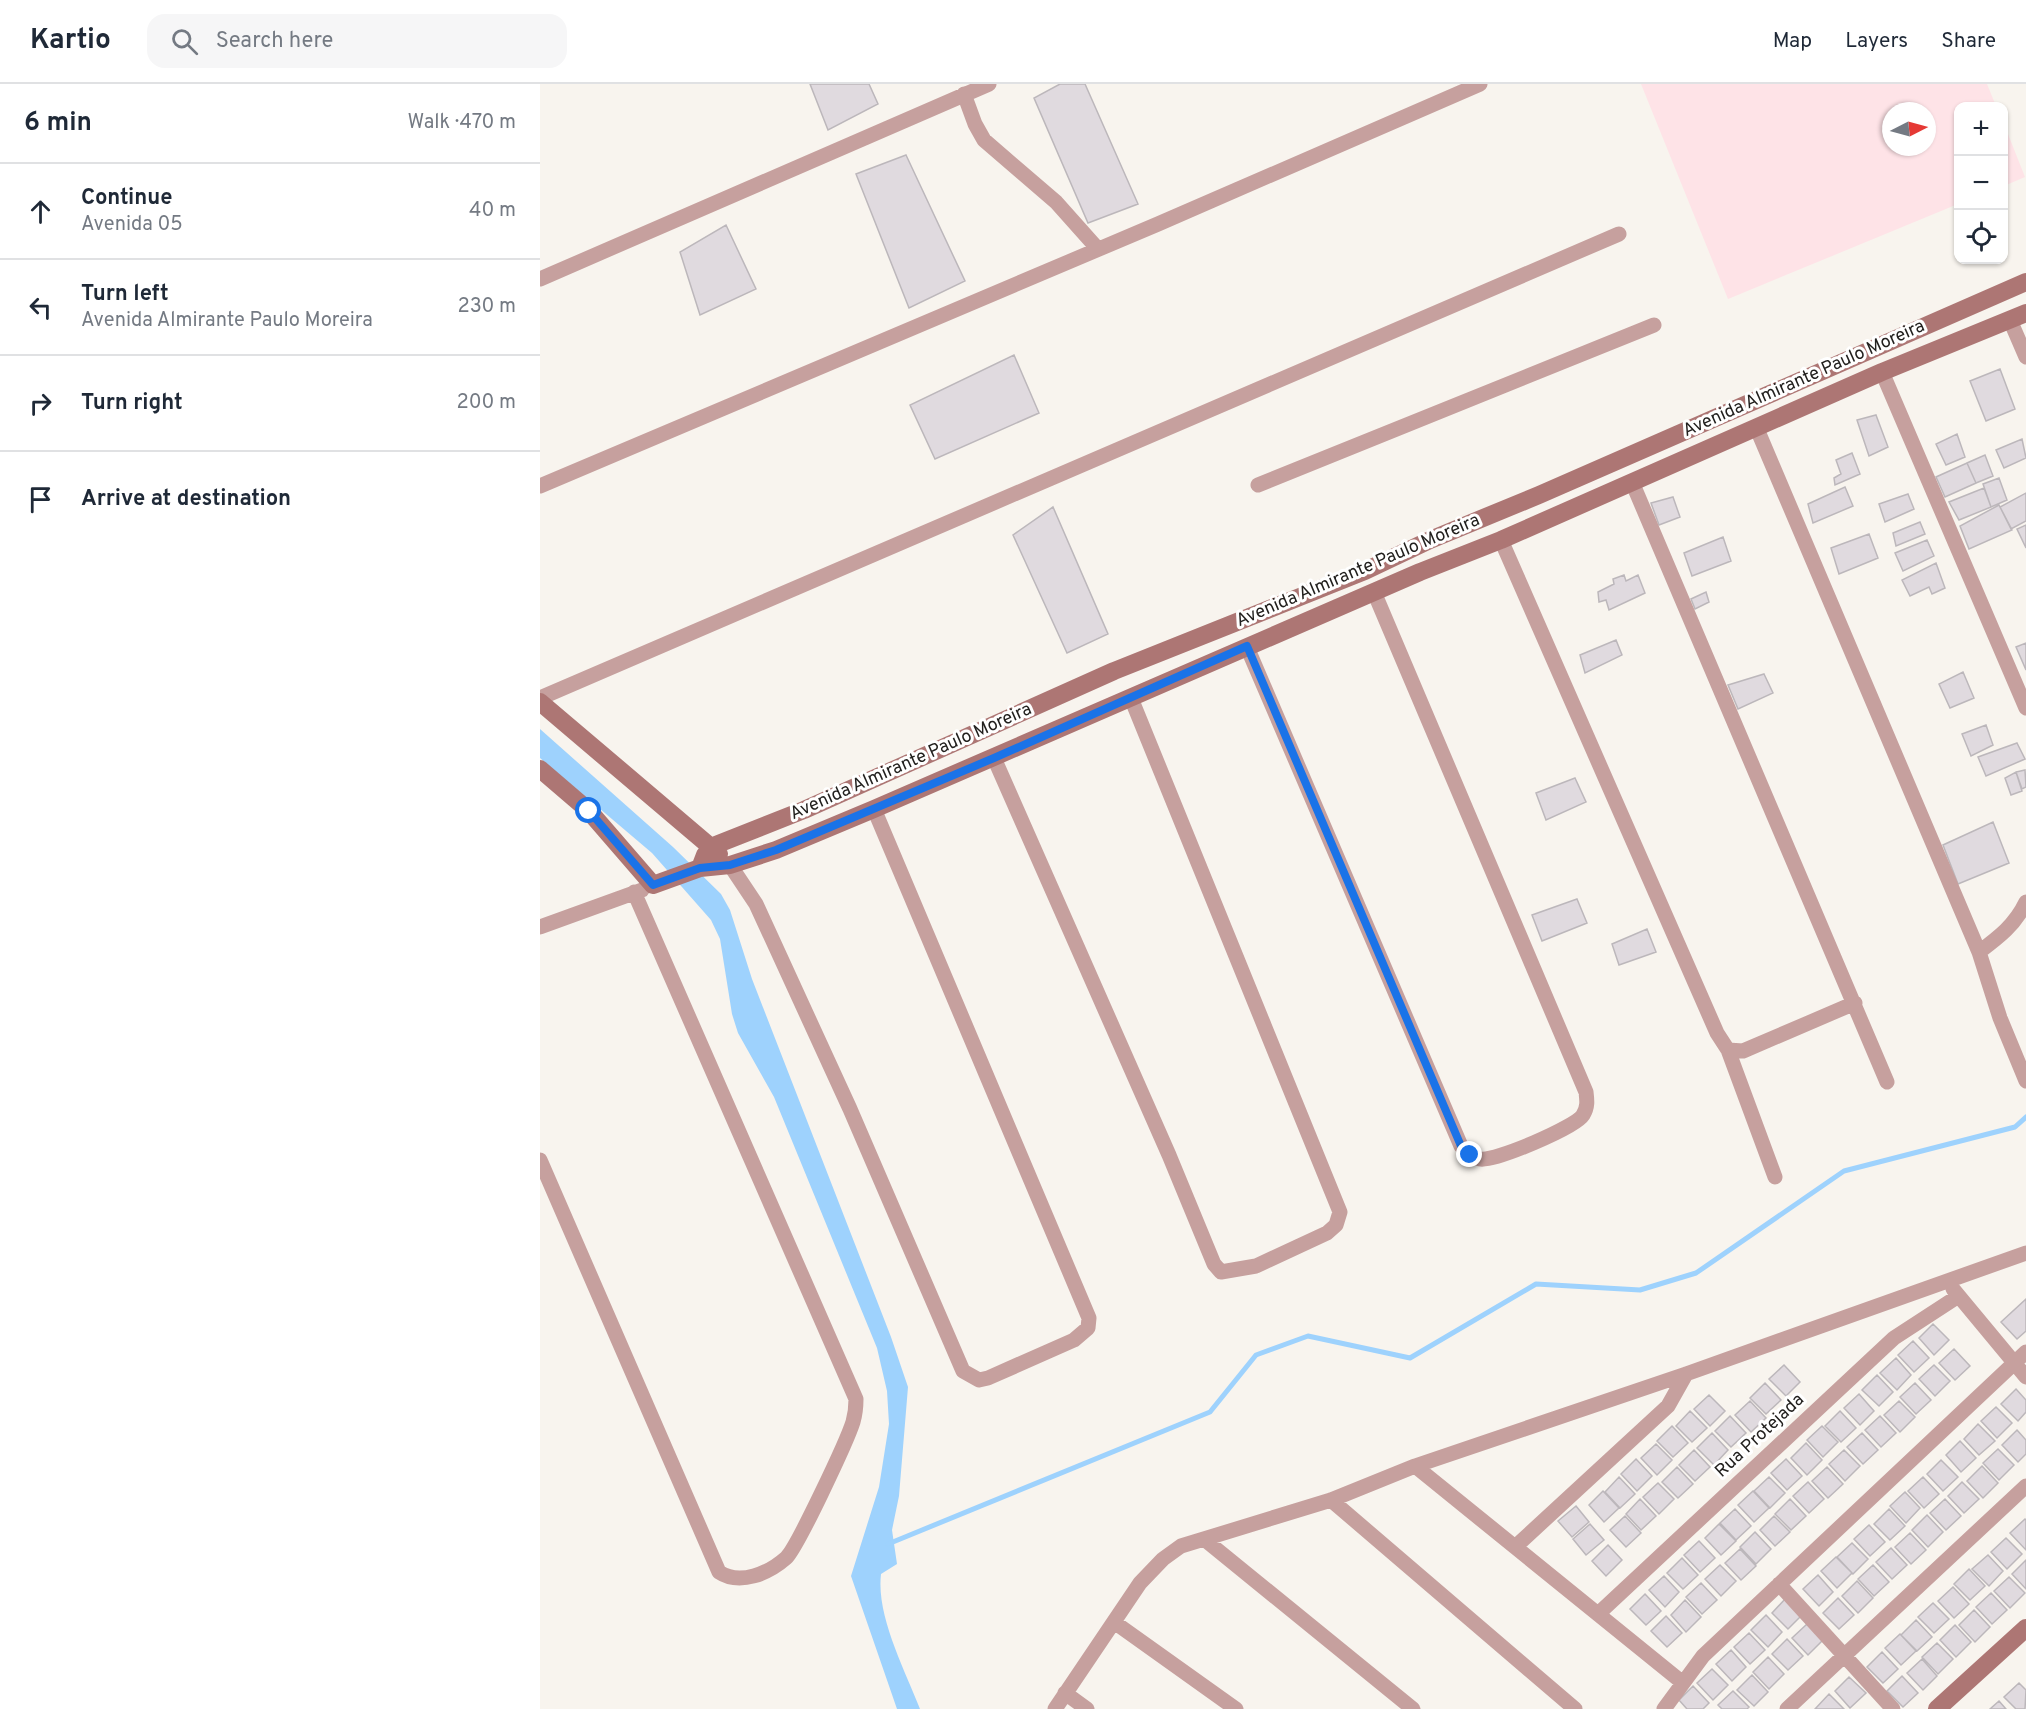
<!DOCTYPE html>
<html lang="en">
<head>
<meta charset="utf-8">
<style>
  body { margin:0; font-family:Overpass,sans-serif; background:#f6f6f7; color:#1f2937 }
  .controls { position:absolute; right:18px; top:18px; display:grid; overflow:hidden; border-radius:12px; box-shadow:0 2px 4px #0004 }
  .controls button { width:54px; height:54px; display:grid; place-items:center; padding:0; border:0; border-bottom:2px solid #e0e1e3; background:#fff; color:#1f2937; font:30px sans-serif }
  .compass { position:absolute; left:1342px; top:18px; width:54px; height:54px; border-radius:50%; background:#fff; box-shadow:0 2px 4px #0004; rotate:84deg }
  .stop { position:absolute; width:18px; height:18px; margin:-14px; border:4px solid #1a73e8; border-radius:50%; background:#fff }
  .stop.end { background:#1a73e8; border-color:#fff; box-shadow:0 2px 6px #0008 }
  .list { margin:0; padding:0; list-style:none }
  h2 { display:flex; justify-content:space-between; align-items:center; height:78px; margin:0; padding:0 24px; font-size:26px }
  h2 small { font-size:20px; font-weight:400; color:#747a83 }
  .list li { display:grid; grid-template-columns:39px 1fr auto; gap:18px; align-items:center; box-sizing:border-box; height:96px; padding:0 24px; border-top:2px solid #e0e1e3 }
  .list b { display:block; font-size:22px; white-space:nowrap }
  .list p { margin:0; font-size:20px; white-space:nowrap; color:#747a83 }
  .list em { font-size:20px; font-style:normal; color:#747a83 }
  .icon { flex:none; width:33px; height:33px; fill:none; stroke:currentColor; stroke-width:2; stroke-linecap:round; stroke-linejoin:round }
  .map { position:relative; flex:none; width:1486px; height:1625px; overflow:hidden }
  header { display:flex; align-items:center; gap:36px; box-sizing:border-box; height:84px; padding:0 30px; background:#fff; border-bottom:2px solid #e0e1e3 }
  header strong { font-size:28px }
  nav { display:flex; gap:33px; margin-inline-start:auto; font-size:21px }
  .search { width:420px; height:54px; background:#f6f6f7; display:flex; align-items:center; gap:15px; box-sizing:border-box; padding:0 21px; border-radius:18px; color:#747a83; font-size:22px }
  main { display:flex }
  aside { flex:1; background:#fff }
  .map>svg:first-child { display:block }
  .industrial { fill:#fee3e7; fill-rule:evenodd }
  .water { fill:#9ed2fd }
  .lines { fill:none; stroke-linecap:round; stroke-linejoin:round }
  .stream { stroke:#9ed2fd; stroke-width:5 }
  .building { fill:#e0dadf; stroke:#bcb7bb; stroke-width:1.5 }
  .street { stroke:#c6a09e; stroke-width:15 }
  .secondary { stroke:#ad7674; stroke-width:18 }
  .route { stroke:#1a73e8; stroke-width:8 }
  .labels { text-anchor:middle; dominant-baseline:central; stroke-width:6; stroke-linejoin:round; paint-order:stroke }
  .street-label { font-size:18px; fill:#22201e; stroke:#fff }
</style>
</head>
<body>
<header>
<strong>Kartio</strong>
<div class="search"><svg class="icon" aria-label="search" viewBox="0 0 24 24"><circle cx="10" cy="10" r="6"/><path d="M15 15l6 6"/></svg>Search here</div>
<nav><a>Map</a><a>Layers</a><a>Share</a></nav>
</header>
<main>
<aside>
<h2>6 min<small>Walk · 470 m</small></h2>
<ul class="list">
<li><svg class="icon" aria-label="ahead" viewBox="0 0 24 24"><path d="M12 20V5M6 11l6-6 6 6"/></svg><div><b>Continue</b><p>Avenida 05</p></div><em>40 m</em></li>
<li><svg class="icon" aria-label="left" viewBox="0 0 24 24"><path d="M17 20v-9H6M10 6l-5 5 5 5"/></svg><div><b>Turn left</b><p>Avenida Almirante Paulo Moreira</p></div><em>230 m</em></li>
<li><svg class="icon" aria-label="right" viewBox="0 0 24 24"><path d="M7 20v-9h11M14 6l5 5-5 5"/></svg><div><b>Turn right</b></div><em>200 m</em></li>
<li><svg class="icon" aria-label="arrive" viewBox="0 0 24 24"><path d="M6 21V4h12l-3 4 3 4H6"/></svg><div><b>Arrive at destination</b></div></li>
</ul>
</aside>
<div class="map">
<svg width="1486" height="1625" viewBox="0 0 1486 1625">
  <rect width="100%" height="100%" fill="#f8f4ee"/>
  <path class="industrial" d="M 1101,0 L 1447,0 L 1456,22 L 1418,22 L 1418,120 L 1188,215 ZM 1351,27 L 1387,27 L 1387,63 L 1351,63 Z
    M 1464,40 L 1485,93 L 1464,102 Z"/>
  <path class="water" d="M 0,645 L 133,763 L 181,810 L 190,826 L 212,895 L 351,1253 L 368,1303 L 359,1412 L 352,1446 L 357,1480 L 341,1490 C 336,1532 365,1586 380,1625 L 357,1625 L 311,1492 L 339,1403 L 349,1340 L 347,1307 L 337,1264 L 234,1013 L 198,949 L 192,930 L 180,855 L 171,836 L 112,769 L 0,674 Z"/>
  <g class="lines">
    <path class="stream" d="M 348,1460 L 670,1328 L 716,1271 L 768,1252 L 870,1274 L 996,1200 L 1100,1206 L 1156,1189 L 1304,1087 L 1475,1043 L 1486,1033"/>
  </g>
  <path class="building" d="M 270,0 L 329,0 L 338,20 L 288,46 Z
    M 520,0 L 545,0 L 598,120 L 548,139 L 494,14 Z
    M 366,71 L 425,197 L 369,224 L 316,90 Z
    M 186,141 L 216,205 L 160,231 L 140,168 Z
    M 474,271 L 499,329 L 395,375 L 370,321 Z
    M 1460,285 L 1475,325 L 1446,337 L 1430,297 Z
    M 1336,331 L 1348,363 L 1329,372 L 1317,336 Z
    M 1417,350 L 1425,373 L 1406,381 L 1396,360 Z
    M 1482,355 L 1486,374 L 1464,384 L 1456,366 Z
    M 1312,369 L 1320,390 L 1295,401 L 1294,394 L 1301,390 L 1296,376 Z
    M 1445,371 L 1453,392 L 1436,399 L 1427,379 Z
    M 1427,379 L 1436,399 L 1405,413 L 1396,393 Z
    M 1459,394 L 1467,416 L 1451,423 L 1443,400 Z
    M 1305,403 L 1313,422 L 1273,439 L 1268,420 Z
    M 1444,404 L 1451,423 L 1419,436 L 1409,418 Z
    M 1486,409 L 1486,437 L 1471,445 L 1460,423 Z
    M 1368,410 L 1374,425 L 1345,438 L 1339,420 Z
    M 1133,413 L 1140,433 L 1119,441 L 1111,419 Z
    M 1459,421 L 1472,446 L 1429,465 L 1420,442 Z
    M 513,423 L 568,550 L 527,569 L 473,451 Z
    M 1380,438 L 1385,450 L 1356,462 L 1353,449 Z
    M 1486,441 L 1486,464 L 1477,445 Z
    M 1329,450 L 1338,474 L 1299,490 L 1291,464 Z
    M 1183,453 L 1191,477 L 1152,492 L 1144,469 Z
    M 1387,456 L 1394,472 L 1363,487 L 1355,469 Z
    M 1396,479 L 1405,504 L 1392,510 L 1389,503 L 1370,512 L 1362,496 Z
    M 1084,491 L 1086,497 L 1098,491 L 1105,509 L 1069,526 L 1066,516 L 1059,518 L 1058,508 L 1074,500 L 1073,495 Z
    M 1166,508 L 1169,518 L 1155,525 L 1151,515 Z
    M 1076,556 L 1082,571 L 1045,589 L 1040,571 Z
    M 1486,559 L 1486,586 L 1476,563 Z
    M 1423,588 L 1434,614 L 1410,624 L 1399,600 Z
    M 1224,590 L 1233,609 L 1198,625 L 1188,601 Z
    M 1446,641 L 1453,661 L 1431,672 L 1422,650 Z
    M 1477,659 L 1485,675 L 1446,692 L 1438,673 Z
    M 1485,686 L 1486,703 L 1482,705 L 1476,688 Z
    M 1476,688 L 1482,707 L 1471,711 L 1465,694 Z
    M 1035,694 L 1046,718 L 1006,736 L 996,709 Z
    M 1453,738 L 1469,779 L 1418,800 L 1403,761 Z
    M 1037,815 L 1047,839 L 1002,857 L 992,831 Z
    M 1107,845 L 1116,868 L 1079,881 L 1072,860 Z
    M 1486,1215 L 1486,1247 L 1477,1255 L 1461,1238 Z
    M 1393,1240 L 1409,1256 L 1394,1271 L 1379,1254 Z
    M 1373,1257 L 1389,1274 L 1374,1288 L 1358,1271 Z
    M 1414,1265 L 1430,1282 L 1415,1296 L 1399,1279 Z
    M 1356,1274 L 1371,1291 L 1357,1306 L 1340,1289 Z
    M 1244,1281 L 1260,1298 L 1246,1312 L 1229,1295 Z
    M 1394,1281 L 1410,1297 L 1395,1312 L 1379,1295 Z
    M 1337,1291 L 1353,1308 L 1339,1322 L 1322,1306 Z
    M 1225,1299 L 1241,1316 L 1226,1330 L 1210,1314 Z
    M 1375,1299 L 1391,1316 L 1376,1330 L 1360,1313 Z
    M 1476,1305 L 1486,1316 L 1486,1328 L 1478,1337 L 1461,1320 Z
    M 1319,1310 L 1334,1327 L 1320,1341 L 1304,1324 Z
    M 1169,1311 L 1185,1327 L 1170,1342 L 1154,1325 Z
    M 1210,1317 L 1226,1334 L 1211,1348 L 1195,1331 Z
    M 1359,1317 L 1375,1333 L 1360,1348 L 1344,1331 Z
    M 1456,1323 L 1472,1339 L 1457,1354 L 1441,1337 Z
    M 1150,1327 L 1167,1344 L 1152,1358 L 1136,1342 Z
    M 1300,1327 L 1316,1344 L 1301,1358 L 1285,1342 Z
    M 1190,1332 L 1206,1349 L 1191,1363 L 1175,1347 Z
    M 1340,1332 L 1356,1349 L 1341,1363 L 1325,1346 Z
    M 1438,1340 L 1455,1357 L 1439,1371 L 1424,1355 Z
    M 1132,1342 L 1148,1359 L 1133,1373 L 1117,1357 Z
    M 1282,1342 L 1298,1358 L 1283,1373 L 1267,1356 Z
    M 1477,1346 L 1486,1356 L 1486,1370 L 1478,1378 L 1462,1361 Z
    M 1172,1349 L 1188,1366 L 1174,1381 L 1157,1364 Z
    M 1322,1349 L 1338,1366 L 1323,1380 L 1307,1363 Z
    M 1420,1357 L 1436,1374 L 1421,1388 L 1406,1371 Z
    M 1266,1359 L 1282,1376 L 1267,1391 L 1251,1374 Z
    M 1116,1360 L 1132,1376 L 1117,1391 L 1101,1374 Z
    M 1458,1365 L 1474,1381 L 1459,1396 L 1443,1379 Z
    M 1154,1366 L 1170,1383 L 1155,1397 L 1139,1381 Z
    M 1304,1366 L 1320,1382 L 1305,1397 L 1289,1380 Z
    M 1096,1375 L 1112,1392 L 1097,1407 L 1081,1390 Z
    M 1246,1375 L 1262,1392 L 1247,1406 L 1231,1389 Z
    M 1401,1376 L 1418,1393 L 1403,1407 L 1387,1390 Z
    M 1442,1382 L 1458,1399 L 1443,1414 L 1427,1397 Z
    M 1137,1383 L 1153,1400 L 1138,1414 L 1122,1398 Z
    M 1287,1383 L 1303,1400 L 1288,1414 L 1272,1397 Z
    M 1079,1393 L 1095,1410 L 1080,1424 L 1065,1408 Z
    M 1229,1393 L 1245,1409 L 1230,1424 L 1214,1407 Z
    M 1383,1393 L 1399,1410 L 1384,1424 L 1368,1407 Z
    M 1268,1398 L 1284,1415 L 1269,1429 L 1253,1412 Z
    M 1422,1398 L 1439,1415 L 1424,1429 L 1408,1412 Z
    M 1118,1399 L 1134,1415 L 1119,1430 L 1103,1413 Z
    M 1063,1407 L 1079,1424 L 1064,1438 L 1049,1421 Z
    M 1213,1407 L 1229,1424 L 1214,1438 L 1198,1421 Z
    M 1365,1408 L 1380,1424 L 1366,1439 L 1350,1422 Z
    M 1100,1415 L 1116,1432 L 1101,1446 L 1086,1430 Z
    M 1250,1415 L 1266,1432 L 1251,1446 L 1235,1430 Z
    M 1405,1415 L 1421,1432 L 1406,1446 L 1390,1429 Z
    M 1036,1422 L 1049,1438 L 1032,1453 L 1018,1437 Z
    M 1195,1425 L 1211,1442 L 1196,1456 L 1180,1439 Z
    M 1349,1425 L 1365,1442 L 1350,1456 L 1334,1440 Z
    M 1387,1431 L 1403,1448 L 1388,1463 L 1372,1446 Z
    M 1085,1432 L 1101,1449 L 1086,1463 L 1070,1446 Z
    M 1234,1432 L 1250,1448 L 1235,1462 L 1220,1446 Z
    M 1485,1435 L 1486,1436 L 1486,1466 L 1470,1449 Z
    M 1050,1440 L 1064,1456 L 1046,1471 L 1033,1455 Z
    M 1179,1440 L 1196,1457 L 1181,1471 L 1165,1454 Z
    M 1329,1441 L 1345,1458 L 1330,1472 L 1314,1455 Z
    M 1215,1448 L 1231,1465 L 1216,1480 L 1200,1463 Z
    M 1370,1449 L 1386,1466 L 1371,1480 L 1355,1463 Z
    M 1466,1454 L 1482,1470 L 1467,1485 L 1451,1468 Z
    M 1159,1457 L 1175,1474 L 1160,1488 L 1144,1471 Z
    M 1312,1459 L 1328,1475 L 1313,1490 L 1297,1473 Z
    M 1068,1461 L 1082,1476 L 1066,1492 L 1052,1477 Z
    M 1351,1464 L 1367,1481 L 1352,1495 L 1336,1478 Z
    M 1200,1465 L 1216,1482 L 1201,1496 L 1185,1479 Z
    M 1448,1471 L 1463,1487 L 1449,1502 L 1432,1485 Z
    M 1296,1473 L 1312,1489 L 1297,1504 L 1281,1487 Z
    M 1142,1474 L 1158,1491 L 1143,1505 L 1127,1489 Z
    M 1486,1476 L 1486,1505 L 1472,1490 Z
    M 1180,1481 L 1196,1497 L 1181,1512 L 1165,1495 Z
    M 1333,1481 L 1349,1498 L 1334,1512 L 1318,1495 Z
    M 1429,1485 L 1445,1502 L 1430,1516 L 1414,1500 Z
    M 1278,1491 L 1293,1508 L 1279,1522 L 1263,1505 Z
    M 1124,1492 L 1139,1508 L 1125,1523 L 1109,1506 Z
    M 1469,1493 L 1485,1509 L 1470,1524 L 1454,1507 Z
    M 1317,1497 L 1333,1514 L 1318,1529 L 1302,1512 Z
    M 1161,1499 L 1177,1516 L 1162,1530 L 1146,1513 Z
    M 1413,1503 L 1429,1520 L 1414,1534 L 1398,1517 Z
    M 1451,1509 L 1467,1526 L 1452,1540 L 1436,1523 Z
    M 1105,1510 L 1121,1527 L 1106,1541 L 1090,1525 Z
    M 1246,1514 L 1262,1531 L 1248,1545 L 1232,1529 Z
    M 1298,1514 L 1314,1531 L 1299,1545 L 1283,1529 Z
    M 1145,1516 L 1161,1533 L 1146,1548 L 1131,1531 Z
    M 1393,1519 L 1409,1535 L 1394,1549 L 1378,1533 Z
    M 1434,1526 L 1450,1543 L 1435,1558 L 1419,1541 Z
    M 1226,1531 L 1242,1548 L 1228,1563 L 1211,1546 Z
    M 1126,1532 L 1142,1549 L 1127,1563 L 1111,1547 Z
    M 1376,1536 L 1392,1553 L 1377,1567 L 1361,1551 Z
    M 1267,1540 L 1283,1556 L 1268,1571 L 1252,1554 Z
    M 1415,1541 L 1431,1558 L 1416,1573 L 1400,1556 Z
    M 1209,1549 L 1225,1566 L 1210,1580 L 1194,1563 Z
    M 1360,1550 L 1376,1567 L 1361,1581 L 1345,1564 Z
    M 1247,1555 L 1263,1572 L 1248,1586 L 1232,1570 Z
    M 1397,1559 L 1413,1575 L 1398,1590 L 1382,1573 Z
    M 1191,1566 L 1206,1583 L 1192,1597 L 1176,1580 Z
    M 1342,1568 L 1358,1585 L 1343,1599 L 1327,1583 Z
    M 1228,1573 L 1244,1590 L 1229,1605 L 1213,1588 Z
    M 1382,1575 L 1397,1592 L 1383,1606 L 1367,1589 Z
    M 1172,1585 L 1188,1601 L 1173,1616 L 1157,1599 Z
    M 1212,1591 L 1228,1608 L 1214,1622 L 1197,1606 Z
    M 1362,1592 L 1378,1609 L 1363,1623 L 1347,1607 Z
    M 1309,1593 L 1326,1609 L 1310,1624 L 1295,1607 Z
    M 1479,1599 L 1486,1606 L 1485,1625 L 1476,1625 L 1464,1613 Z
    M 1153,1602 L 1169,1619 L 1163,1625 L 1147,1625 L 1139,1616 Z
    M 1193,1607 L 1209,1623 L 1207,1625 L 1182,1625 L 1178,1621 Z
    M 1289,1610 L 1304,1625 L 1275,1625 Z
    M 1459,1617 L 1466,1625 L 1450,1625 Z"/>
  <g class="lines">
    <path class="street" d="M 424,10 L 435,40 L 444,56 L 516,118 L 557,164
      M 0,195 L 449,0
      M 1470,236 L 1486,273
      M 1342,288 L 1486,624
      M 1217,345 L 1439,868 L 1460,934 L 1486,997
      M 1092,398 L 1347,998
      M 718,401 L 1114,241
      M 0,402 L 618,140 L 940,0
      M 961,456 L 1177,949 L 1188,966 L 1203,967 L 1315,919
      M 707,563 L 921,1062 C 927,1067 932,1073 940,1075 C 954,1078 1036,1043 1043,1031 C 1048,1023 1047,1016 1046,1008 L 834,508
      M 0,614 L 1079,150
      M 454,674 L 629,1071 L 674,1180 L 681,1188 L 716,1182 L 787,1149 L 796,1141 L 800,1128 L 591,614
      M 190,781 L 216,820 L 310,1025 L 423,1287 L 439,1296 L 448,1294 L 534,1256 L 548,1244 L 549,1234 L 334,725
      M 0,843 L 102,806
      M 1439,868 C 1459,853 1475,841 1486,818
      M 1188,966 L 1235,1093
      M 0,1076 L 179,1488 C 200,1502 229,1489 246,1474 C 257,1464 307,1357 313,1338 C 315,1331 316,1323 316,1315 L 94,808
      M 1413,1205 L 1486,1293
      M 875,1382 L 1143,1599
      M 791,1416 L 1035,1625
      M 664,1455 L 873,1625
      M 975,1463 L 1128,1322 L 1146,1290
      M 1239,1500 L 1353,1625
      M 1058,1530 L 1354,1254 L 1417,1213
      M 574,1538 L 696,1625
      M 525,1609 L 547,1625
      M 515,1625 L 600,1499 L 623,1475 L 641,1462 L 791,1416 L 875,1382 L 1146,1290 L 1486,1169
      M 1124,1625 L 1163,1572 L 1486,1268
      M 1247,1625 L 1486,1402"/>
    <path class="secondary" d="M 0,618 L 179,770
      M 0,685 L 49,727 L 113,801 L 160,784 L 190,781 L 236,766 L 334,725 L 880,488 L 961,456 L 1342,288 L 1486,229
      M 160,784 L 165,771 L 173,762 L 264,726 L 574,587 L 825,487 L 890,456 L 999,411 L 1486,198
      M 1397,1625 L 1486,1544"/>
  </g>
  <g class="lines">
    <path class="route" d="M 49,727 L 113,801 L 160,784 L 190,781 L 236,766 L 454,674 L 707,562 L 921,1062 L 930,1071"/>
  </g>
  <g class="labels">
    <g class="street-label">
      <text transform="translate(1264 295) rotate(-24)">Avenida Almirante Paulo Moreira</text>
      <text transform="translate(818 487) rotate(-23)">Avenida Almirante Paulo Moreira</text>
      <text transform="translate(371 678) rotate(-24)">Avenida Almirante Paulo Moreira</text>
      <text transform="translate(1220 1352) rotate(-43)">Rua Protejada</text>
    </g>
  </g>
</svg>
<div class="controls">
<button>+</button>
<button>−</button>
<button><svg class="icon" aria-label="locate" viewBox="0 0 24 24"><circle cx="12" cy="12" r="6"/><path d="M12 2v4M12 18v4M2 12h4M18 12h4"/></svg></button>
</div>
<svg class="compass" viewBox="-18 -18 36 36"><path d="M0-13l5 13h-10z" fill="#e53935"/><path d="M0 13l5-13h-10z" fill="#747a83"/></svg>
<div class="stop" style="left:49px;top:727px"></div>
<div class="stop end" style="left:930px;top:1071px"></div>
</div>
</main>
</body>
</html>
